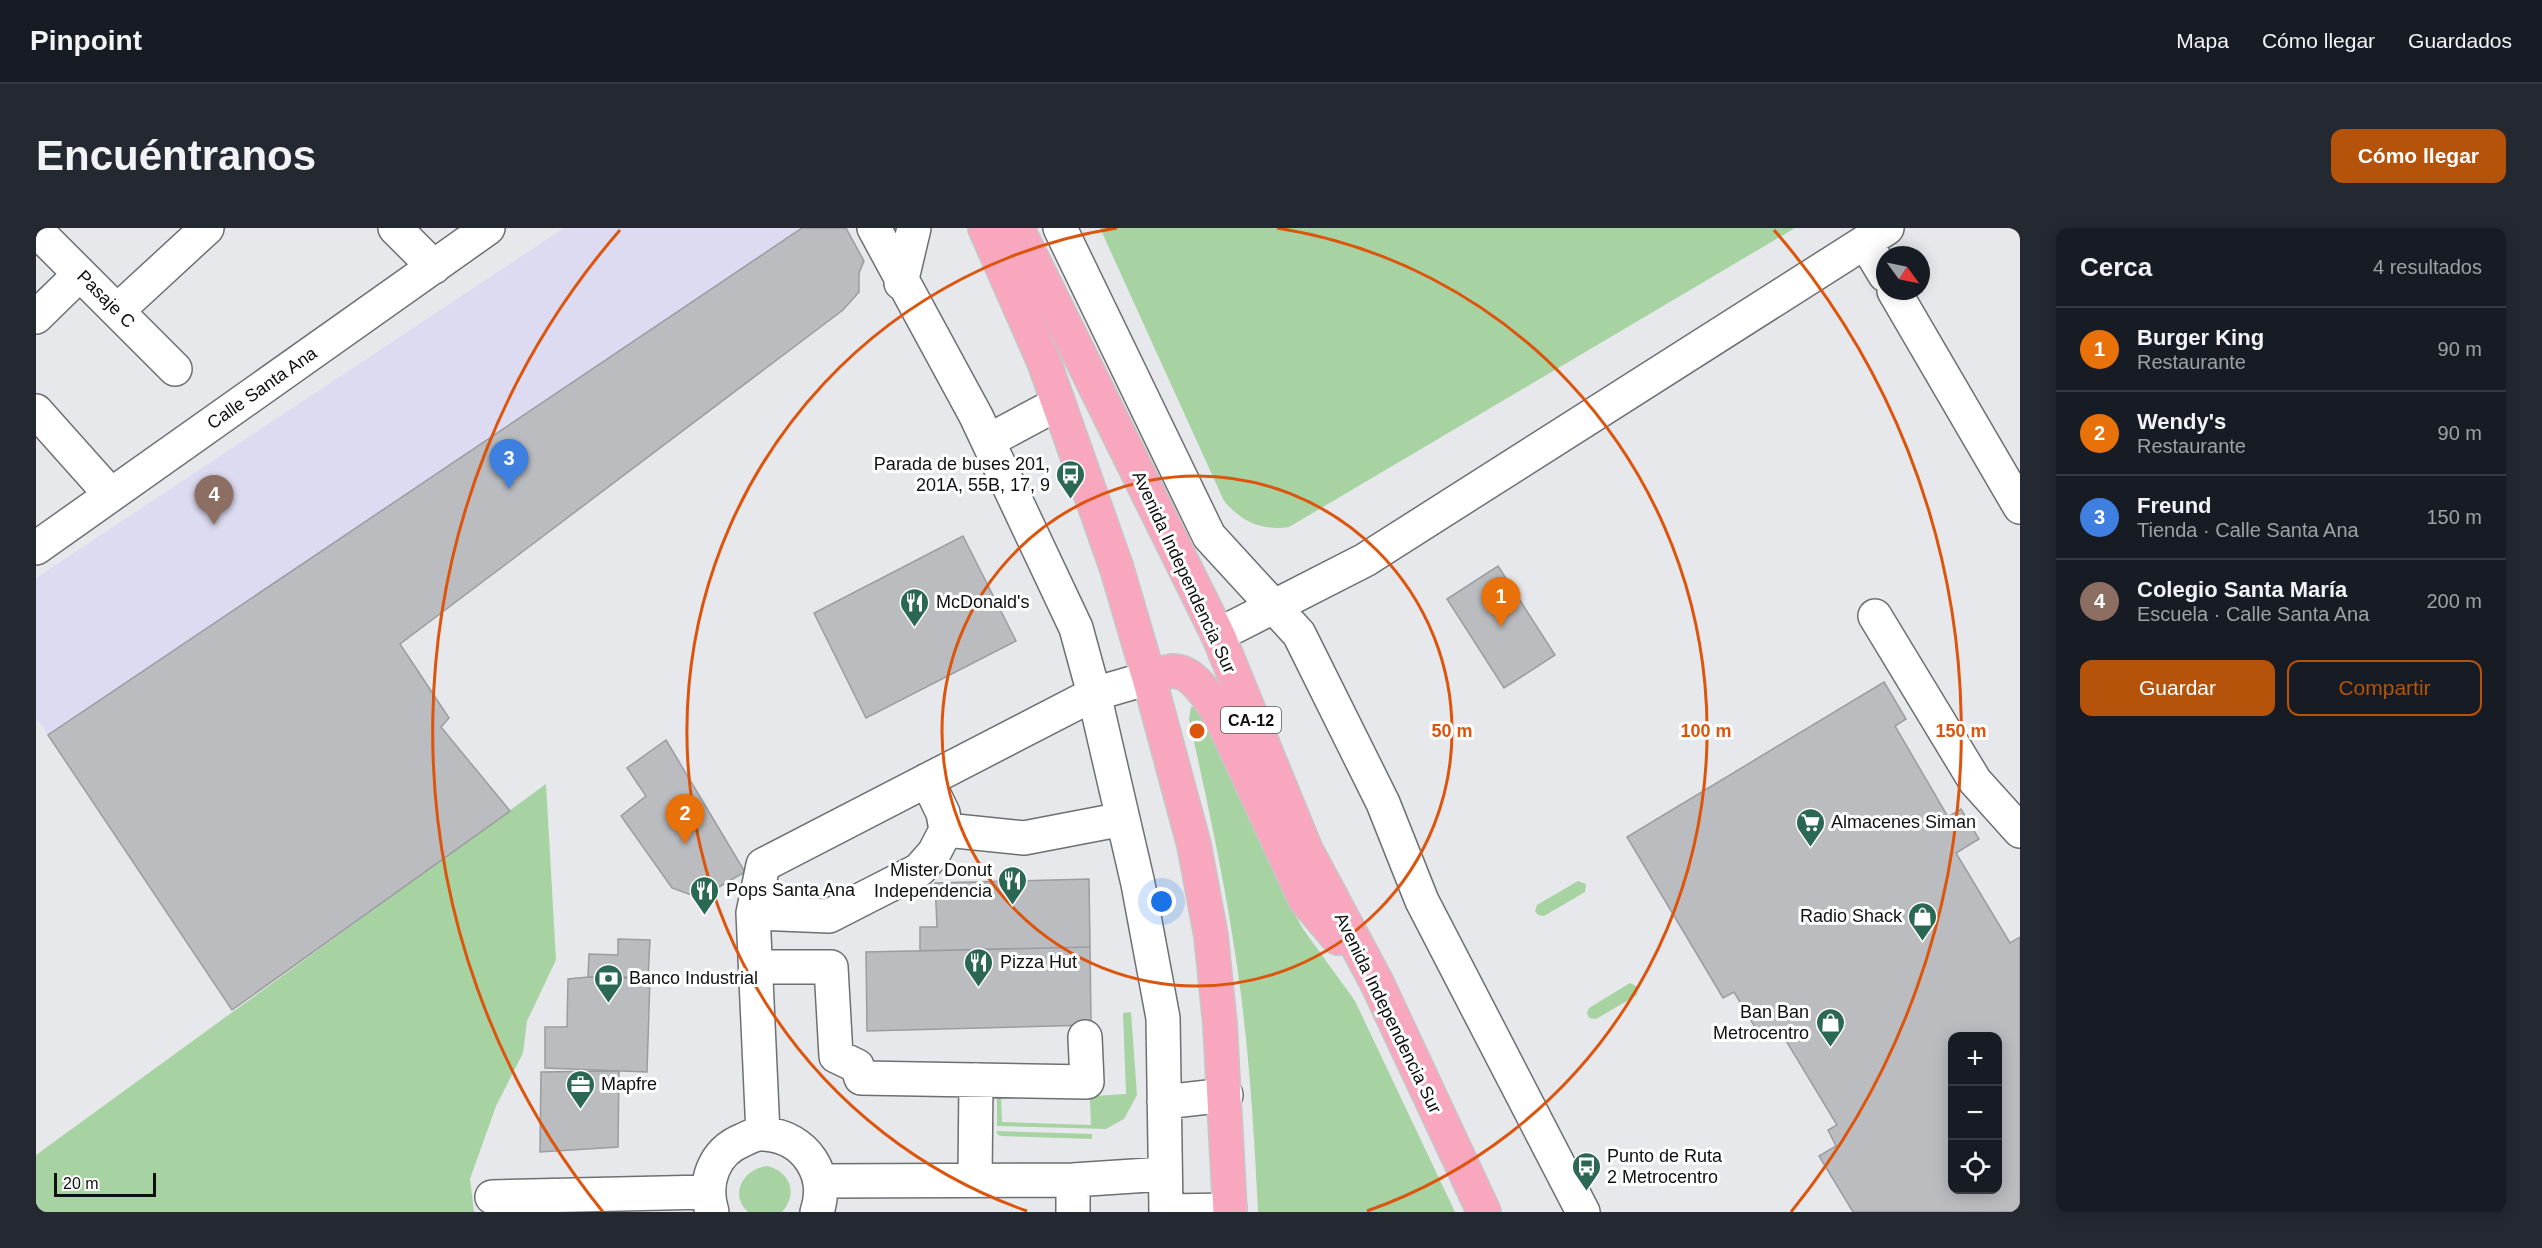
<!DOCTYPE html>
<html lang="es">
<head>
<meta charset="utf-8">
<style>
  body { margin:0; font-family:Helvetica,sans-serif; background:#242831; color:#f1f3f6 }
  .controls { position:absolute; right:18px; bottom:18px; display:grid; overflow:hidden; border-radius:12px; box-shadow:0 3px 15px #0003 }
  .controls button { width:54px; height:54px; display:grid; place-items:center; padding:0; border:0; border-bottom:2px solid #363941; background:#171b24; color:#f1f3f6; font:30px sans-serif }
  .compass { position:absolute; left:1840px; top:18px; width:54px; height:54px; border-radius:50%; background:#171b24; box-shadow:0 3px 15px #0003; rotate:123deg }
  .scale { position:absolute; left:18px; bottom:15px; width:102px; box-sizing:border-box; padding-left:6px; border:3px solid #0f1011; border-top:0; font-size:16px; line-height:21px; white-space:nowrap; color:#0f1011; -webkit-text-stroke:4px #fff; paint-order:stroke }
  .you { position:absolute; left:1126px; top:674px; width:21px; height:21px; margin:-15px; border:4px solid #fff; border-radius:50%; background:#1a73e8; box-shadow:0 0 0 9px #1a73e833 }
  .badge { display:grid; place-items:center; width:39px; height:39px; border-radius:50%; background:#b45309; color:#fff; font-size:20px; font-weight:700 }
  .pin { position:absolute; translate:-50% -50px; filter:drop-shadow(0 2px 3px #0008) }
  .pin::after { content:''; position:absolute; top:32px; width:21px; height:18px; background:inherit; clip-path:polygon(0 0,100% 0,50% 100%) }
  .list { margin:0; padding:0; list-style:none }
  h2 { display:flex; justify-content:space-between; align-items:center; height:78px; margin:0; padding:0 24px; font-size:26px }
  h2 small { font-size:20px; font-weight:400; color:#9ea1a6 }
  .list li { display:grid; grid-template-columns:39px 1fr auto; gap:18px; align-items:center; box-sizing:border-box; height:84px; padding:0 24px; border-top:2px solid #363941 }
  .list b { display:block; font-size:22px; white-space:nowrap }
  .list p { margin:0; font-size:20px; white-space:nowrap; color:#9ea1a6 }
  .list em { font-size:20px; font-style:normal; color:#9ea1a6 }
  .actions { display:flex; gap:12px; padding:18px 24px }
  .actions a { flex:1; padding:14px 0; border:2px solid #b45309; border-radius:12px; text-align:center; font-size:21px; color:#b45309 }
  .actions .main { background:#b45309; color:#fff }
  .icon { flex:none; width:33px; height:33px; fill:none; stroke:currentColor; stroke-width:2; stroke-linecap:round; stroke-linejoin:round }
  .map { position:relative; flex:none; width:1984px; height:984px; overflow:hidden; border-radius:12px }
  header { display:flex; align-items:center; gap:36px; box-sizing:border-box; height:84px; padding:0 30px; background:#171b24; border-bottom:2px solid #363941 }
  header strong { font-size:28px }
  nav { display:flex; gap:33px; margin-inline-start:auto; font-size:21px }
  .intro { display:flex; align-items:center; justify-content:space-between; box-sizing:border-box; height:144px; padding:0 36px }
  h1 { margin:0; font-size:42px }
  .button { padding:15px 27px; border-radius:12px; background:#b45309; color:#fff; font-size:21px; font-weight:700 }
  main { display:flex; gap:36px; padding:0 36px }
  aside { flex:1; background:#171b24; border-radius:12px; box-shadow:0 3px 15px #0003 }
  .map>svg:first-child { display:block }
  .education { fill:#dddbf1 }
  .green { fill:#a7d2a1 }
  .building { fill:#babcc0; stroke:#9a9ca0; stroke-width:1.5; fill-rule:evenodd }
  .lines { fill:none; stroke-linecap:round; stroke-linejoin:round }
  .minor-casing { stroke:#6d6f72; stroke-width:36 }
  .highway-casing { stroke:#c5c6c6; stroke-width:36 }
  .minor { stroke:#fff; stroke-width:33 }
  .highway { stroke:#f9a7bf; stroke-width:33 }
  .ring { fill:none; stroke:#dd550c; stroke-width:3 }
  .labels { text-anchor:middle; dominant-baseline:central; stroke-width:6; stroke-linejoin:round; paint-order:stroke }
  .shield { fill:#fff; stroke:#575858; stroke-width:1.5 }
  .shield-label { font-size:16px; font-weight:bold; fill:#0f1011 }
  .street-label { font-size:18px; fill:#0f1011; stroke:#fff }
  .poi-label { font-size:18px; fill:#0f1011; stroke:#fff; text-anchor:start }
  .centre { fill:#dd550c; stroke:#fff; stroke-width:3 }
  .ring-label { font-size:18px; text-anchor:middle; font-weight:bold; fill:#dd550c; stroke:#fff; stroke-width:6; stroke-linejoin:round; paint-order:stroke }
</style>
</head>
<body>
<header>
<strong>Pinpoint</strong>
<nav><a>Mapa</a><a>Cómo llegar</a><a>Guardados</a></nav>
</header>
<div class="intro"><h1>Encuéntranos</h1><a class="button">Cómo llegar</a></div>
<main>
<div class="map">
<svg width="1984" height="984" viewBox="0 0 1984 984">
  <rect width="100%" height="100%" fill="#e6e8ec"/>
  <path class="education" d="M 528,0 L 766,0 L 12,507 L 0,490 L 0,350 Z"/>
  <path class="green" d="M 1064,0 L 1759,0 L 1253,299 C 1226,303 1206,294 1188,273 Z
    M 1155,479 L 1159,479 L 1178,504 L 1252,674 L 1267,701 L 1319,773 L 1419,984 L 1222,984 C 1218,902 1213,819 1201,738 C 1189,654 1171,572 1153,491 Z
    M 510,556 L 520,732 L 491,793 L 487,825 L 460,878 L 434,951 L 438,984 L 0,984 L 0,927 Z
    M 1542,653 L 1550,656 L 1549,664 L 1508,688 L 1502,687 L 1499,683 L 1501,677 Z
    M 1594,755 L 1602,759 L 1601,767 L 1560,791 L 1553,790 L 1551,785 L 1553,780 Z
    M 1095,784 L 1101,867 L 1088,891 L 1070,901 L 961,898 L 961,868 L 965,869 L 966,894 L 1055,897 L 1054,873 L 1057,868 L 1090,866 L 1087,785 Z
    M 960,903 L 1056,906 L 1056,911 L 966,908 L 962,907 Z
    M 732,938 C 755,945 762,966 746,984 L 712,984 C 692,965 709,940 732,938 Z"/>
  <path class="building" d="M 766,0 L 810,0 L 828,33 L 823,45 L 823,64 L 807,82 L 364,416 L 413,490 L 405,499 L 474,583 L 196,782 L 12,507 Z
    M 927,308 L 980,413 L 830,490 L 778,385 Z
    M 1462,338 L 1519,427 L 1468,460 L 1411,371 Z
    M 1848,454 L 1870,491 L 1859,498 L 1912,589 L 1925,581 L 1943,611 L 1920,625 L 1974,715 L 1984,709 L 1984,984 L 1817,984 L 1783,928 L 1800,918 L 1792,902 L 1801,897 L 1743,801 L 1726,811 L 1698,764 L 1687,770 L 1591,609 ZM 1916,808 L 1962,808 L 1962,962 L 1916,962 Z
    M 630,512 L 709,644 L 676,663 L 658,668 L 636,660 L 585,588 L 610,568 L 591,540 Z
    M 1053,651 L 1054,719 L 884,723 L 884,699 L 901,699 L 899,655 Z
    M 582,711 L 614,712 L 612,751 L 552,749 L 553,726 L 582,727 Z
    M 1054,719 L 1055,797 L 831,803 L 830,724 Z
    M 552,749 L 614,749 L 611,844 L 509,840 L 509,799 L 531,799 L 532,751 Z
    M 583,843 L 582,919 L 504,924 L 505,844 Z"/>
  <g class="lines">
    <defs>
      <path id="minor" d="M 359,0 L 398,39
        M 838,0 L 940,188 L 1040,400 L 1058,466 L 1102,656 L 1127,790 L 1130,984
        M 1024,0 L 1173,308 L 1263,406 L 1347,575 L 1386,673 L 1547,984
        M 0,2 L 139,141
        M 1829,14 L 1849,47
        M 865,55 L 878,0
        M 1858,63 L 1984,279
        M 81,83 L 171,0
        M 0,89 L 44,46
        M 0,183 L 75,267
        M 952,213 L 1021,176
        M 0,320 L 452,0
        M 1839,388 L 1939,553 L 1984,603
        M 1182,407 L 1329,332 L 1851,0
        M 910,602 L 988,610 L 1087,591
        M 717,685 L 793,688 L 883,642 L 898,625 L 910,602 L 907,585 L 891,552
        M 721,739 L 795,739 L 800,828 L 821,838 L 825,850 L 1051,854 L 1049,809
        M 1128,874 L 1190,867
        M 727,906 L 717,685 L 727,637 L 1058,466 L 1113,450
        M 939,951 L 940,852
        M 1037,952 L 1037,984
        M 785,953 L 1037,952 L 1128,946
        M 456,969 L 671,964
        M 1130,983 L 1194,982
        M 676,984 C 667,955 677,924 707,912 C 713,909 721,905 729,906 C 769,909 794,946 781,984"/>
      <path id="highway" d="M 949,0 L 1008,134 L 1081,341 L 1113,450 L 1158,617 L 1175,708 L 1184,796 L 1194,984
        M 981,0 L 1182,407 L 1270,622 L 1341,755 L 1448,984
        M 1113,450 C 1120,448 1129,444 1136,443 C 1159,442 1176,475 1186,491 L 1269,671 L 1302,710"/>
    </defs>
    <use href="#minor" class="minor-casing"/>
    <use href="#highway" class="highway-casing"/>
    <use href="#minor" class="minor"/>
    <use href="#highway" class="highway"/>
  </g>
  <g class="ring">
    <circle cx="1161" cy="503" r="255"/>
    <path d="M991 983A509 509 0 0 1 1081 0M1241 0A509 509 0 0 1 1331 983"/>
    <path d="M567 984A764 764 0 0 1 584 2M1738 2A764 764 0 0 1 1755 984"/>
  </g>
  <defs>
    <symbol id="bus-pin" viewBox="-11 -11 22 30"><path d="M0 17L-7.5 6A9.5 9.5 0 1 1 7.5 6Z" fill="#2b6854" stroke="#fff"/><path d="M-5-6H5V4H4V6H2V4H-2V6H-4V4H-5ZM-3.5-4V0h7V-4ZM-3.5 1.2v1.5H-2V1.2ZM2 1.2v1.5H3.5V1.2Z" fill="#fff"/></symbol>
    <symbol id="restaurant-pin" viewBox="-11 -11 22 30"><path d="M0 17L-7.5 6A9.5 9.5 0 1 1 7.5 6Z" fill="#2b6854" stroke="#fff"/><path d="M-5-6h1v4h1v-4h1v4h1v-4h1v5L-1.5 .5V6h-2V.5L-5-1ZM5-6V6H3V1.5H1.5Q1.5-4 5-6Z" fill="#fff"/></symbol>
    <symbol id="supermarket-pin" viewBox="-11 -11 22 30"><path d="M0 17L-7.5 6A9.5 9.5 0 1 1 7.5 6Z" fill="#2b6854" stroke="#fff"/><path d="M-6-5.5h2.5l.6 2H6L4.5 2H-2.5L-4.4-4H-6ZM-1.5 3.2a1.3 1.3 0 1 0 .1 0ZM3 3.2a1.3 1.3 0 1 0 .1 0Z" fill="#fff"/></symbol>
    <symbol id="shop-pin" viewBox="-11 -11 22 30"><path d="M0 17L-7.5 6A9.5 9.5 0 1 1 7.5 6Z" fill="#2b6854" stroke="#fff"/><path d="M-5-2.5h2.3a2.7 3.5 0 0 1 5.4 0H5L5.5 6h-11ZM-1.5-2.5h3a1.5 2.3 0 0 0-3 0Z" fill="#fff"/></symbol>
    <symbol id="bank-pin" viewBox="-11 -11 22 30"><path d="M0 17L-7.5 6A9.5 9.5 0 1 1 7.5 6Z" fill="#2b6854" stroke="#fff"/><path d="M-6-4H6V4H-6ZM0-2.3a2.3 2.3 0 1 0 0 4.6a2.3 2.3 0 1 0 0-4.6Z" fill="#fff"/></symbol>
    <symbol id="office-pin" viewBox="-11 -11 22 30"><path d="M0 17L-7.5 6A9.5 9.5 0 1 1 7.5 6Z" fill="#2b6854" stroke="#fff"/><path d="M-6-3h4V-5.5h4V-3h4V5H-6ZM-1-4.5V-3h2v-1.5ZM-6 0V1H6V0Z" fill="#fff"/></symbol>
  </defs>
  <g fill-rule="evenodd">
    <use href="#bus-pin" x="1018" y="230" width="33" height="45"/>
    <use href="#restaurant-pin" x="862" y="358" width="33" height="45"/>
    <use href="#supermarket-pin" x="1758" y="578" width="33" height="45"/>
    <use href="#restaurant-pin" x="960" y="636" width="33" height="45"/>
    <use href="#restaurant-pin" x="652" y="646" width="33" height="45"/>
    <use href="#shop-pin" x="1870" y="672" width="33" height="45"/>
    <use href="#restaurant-pin" x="926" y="718" width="33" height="45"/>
    <use href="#bank-pin" x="556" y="734" width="33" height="45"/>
    <use href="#shop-pin" x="1778" y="778" width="33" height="45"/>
    <use href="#office-pin" x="528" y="840" width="33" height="45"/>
    <use href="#bus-pin" x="1534" y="922" width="33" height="45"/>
  </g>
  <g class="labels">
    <rect class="shield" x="1185" y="479" width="60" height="26" rx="4.5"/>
    <g class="shield-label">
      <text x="1215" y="492">CA-12</text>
    </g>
    <g class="street-label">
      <text transform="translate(70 71) rotate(45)">Pasaje C</text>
      <text transform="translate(226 160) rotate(-35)">Calle Santa Ana</text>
      <text transform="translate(1148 344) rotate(65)">Avenida Independencia Sur</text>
      <text transform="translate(1352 785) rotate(64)">Avenida Independencia Sur</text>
    </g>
    <g class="poi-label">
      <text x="1014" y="236" text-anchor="end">Parada de buses 201,<tspan x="1014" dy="21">201A, 55B, 17, 9</tspan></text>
      <text x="900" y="374">McDonald's</text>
      <text x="1795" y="594">Almacenes Siman</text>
      <text x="956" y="642" text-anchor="end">Mister Donut<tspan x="956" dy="21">Independencia</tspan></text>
      <text x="690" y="662">Pops Santa Ana</text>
      <text x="1866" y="688" text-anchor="end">Radio Shack</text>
      <text x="964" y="734">Pizza Hut</text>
      <text x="593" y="750">Banco Industrial</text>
      <text x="1773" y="784" text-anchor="end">Ban Ban<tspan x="1773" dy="21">Metrocentro</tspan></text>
      <text x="565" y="856">Mapfre</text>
      <text x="1571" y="928">Punto de Ruta<tspan x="1571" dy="21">2 Metrocentro</tspan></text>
    </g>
  </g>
  <circle cx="1161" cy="503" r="9" class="centre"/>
  <g class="ring-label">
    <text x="1416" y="509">50 m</text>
    <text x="1670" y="509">100 m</text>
    <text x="1925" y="509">150 m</text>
  </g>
</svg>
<div class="controls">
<button>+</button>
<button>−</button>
<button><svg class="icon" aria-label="locate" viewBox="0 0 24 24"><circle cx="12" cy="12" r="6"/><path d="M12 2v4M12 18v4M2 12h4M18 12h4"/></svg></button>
</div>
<svg class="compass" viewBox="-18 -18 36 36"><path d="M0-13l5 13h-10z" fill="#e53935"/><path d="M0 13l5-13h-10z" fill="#9ea1a6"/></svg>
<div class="scale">20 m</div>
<div class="you"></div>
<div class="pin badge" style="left:1465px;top:399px;background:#e8710a">1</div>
<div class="pin badge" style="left:649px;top:616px;background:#e8710a">2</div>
<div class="pin badge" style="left:473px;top:261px;background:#3f7fe0">3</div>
<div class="pin badge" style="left:178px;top:297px;background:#8d6e63">4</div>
</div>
<aside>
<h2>Cerca<small>4 resultados</small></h2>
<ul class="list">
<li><span class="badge" style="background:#e8710a">1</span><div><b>Burger King</b><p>Restaurante</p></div><em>90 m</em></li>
<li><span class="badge" style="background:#e8710a">2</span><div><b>Wendy's</b><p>Restaurante</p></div><em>90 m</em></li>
<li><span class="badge" style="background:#3f7fe0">3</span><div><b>Freund</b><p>Tienda · Calle Santa Ana</p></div><em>150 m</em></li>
<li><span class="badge" style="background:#8d6e63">4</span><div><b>Colegio Santa María</b><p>Escuela · Calle Santa Ana</p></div><em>200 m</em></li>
</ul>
<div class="actions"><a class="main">Guardar</a><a>Compartir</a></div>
</aside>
</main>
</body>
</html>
